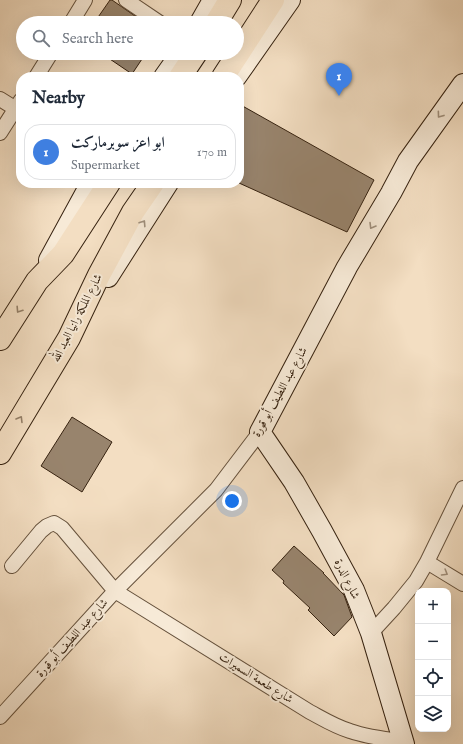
<!DOCTYPE html>
<html lang="en">
<head>
<meta charset="utf-8">
<style>
  body { margin:0; font-family:"IM FELL English",Amiri,serif; background:#f2f2f3; color:#1f2937 }
  .controls { position:absolute; right:12px; bottom:12px; display:grid; overflow:hidden; border-radius:8px; box-shadow:0 4px 16px #0002 }
  .controls button { width:36px; height:36px; display:grid; place-items:center; padding:0; border:0; border-bottom:1px solid #e0e1e3; background:#fff; color:#1f2937; font:20px sans-serif }
  .you { position:absolute; left:232px; top:501px; width:14px; height:14px; margin:-10px; border:3px solid #fff; border-radius:50%; background:#1a73e8; box-shadow:0 0 0 6px #1a73e833 }
  .badge { display:grid; place-items:center; width:26px; height:26px; border-radius:50%; background:#b45309; color:#fff; font-size:13px; font-weight:700 }
  .pin { position:absolute; translate:-50% -33px; filter:drop-shadow(0 1px 2px #0008) }
  .pin::after { content:''; position:absolute; top:21px; width:14px; height:12px; background:inherit; clip-path:polygon(0 0,100% 0,50% 100%) }
  .list { margin:0; padding:0; list-style:none }
  h2 { display:flex; justify-content:space-between; align-items:center; height:52px; margin:0; padding:0 16px; font-size:17px }
  h2 small { font-size:13px; font-weight:400; color:#747a83 }
  .list li { display:grid; grid-template-columns:26px 1fr auto; gap:12px; align-items:center; box-sizing:border-box; height:56px; margin:0 8px 8px; padding:0 8px; border:1px solid #e0e1e3; border-radius:16px }
  .list b { display:block; font-size:15px; white-space:nowrap }
  .list p { margin:0; font-size:13px; white-space:nowrap; color:#747a83 }
  .list em { font-size:13px; font-style:normal; color:#747a83 }
  .icon { flex:none; width:22px; height:22px; fill:none; stroke:currentColor; stroke-width:2; stroke-linecap:round; stroke-linejoin:round }
  .map { position:relative; flex:none; width:463px; height:744px; overflow:hidden }
  .search { position:absolute; background:#fff; box-shadow:0 4px 16px #0002; left:16px; top:16px; width:228px; height:44px; display:flex; align-items:center; gap:10px; box-sizing:border-box; padding:0 14px; border-radius:22px; color:#747a83; font-size:15px }
  .panel { position:absolute; background:#fff; box-shadow:0 4px 16px #0002; left:16px; top:72px; width:228px; height:116px; border-radius:16px }
  .map>svg:first-child { display:block }
  .building { fill:#98846d; stroke:#362210 }
  .lines { fill:none; stroke-linecap:round; stroke-linejoin:round }
  .street-casing { stroke:#65513c; stroke-width:16 }
  .secondary-casing { stroke:#362210; stroke-width:22 }
  .primary-casing { stroke:#362210; stroke-width:24 }
  .street { stroke:#f7ead7; stroke-width:14 }
  .secondary { stroke:#f7ead7; stroke-width:20 }
  .primary { stroke:#f3dec2; stroke-width:22 }
  .oneway { stroke:#a0907d }
  .oneway2 { stroke:#948069 }
  .labels { text-anchor:middle; dominant-baseline:central; stroke-width:4; stroke-linejoin:round; paint-order:stroke }
  .street-label { font-size:12px; fill:#362210; stroke:#f7ead7 }
</style>
</head>
<body>
<div class="map">
<svg width="463" height="744" viewBox="0 0 463 744">
  <rect width="100%" height="100%" fill="#f3dec2"/>
  <filter id="stains"><feTurbulence type="fractalNoise" baseFrequency=".005" numOctaves="4"/><feColorMatrix values="0 0 0 0 .2 0 0 0 0 .09 0 0 0 0 .02 0 0 0 .5 -.17"/></filter>
  <radialGradient id="worn" r=".72"><stop offset=".6" stop-color="#630" stop-opacity="0"/><stop offset="1" stop-color="#630" stop-opacity=".3"/></radialGradient>
  <path class="building" d="M 110,0 L 112,0 L 145,23 L 94,23 Z
    M 101,53 L 146,53 L 132,74 Z
    M 239,104 L 374,180 L 347,232 L 239,183 Z
    M 72,417 L 112,442 L 82,492 L 41,466 Z
    M 294,546 L 324,573 L 323,573 L 344,595 L 352,617 L 334,636 L 308,610 L 310,608 L 283,583 L 284,581 L 272,570 Z"/>
  <g class="lines">
    <defs>
      <path id="street" d="M 126,0 L 160,23
        M 71,23 L 85,0
        M 36,77 L 51,53
        M 0,99 L 16,109
        M 0,133 L 21,100
        M 427,562 L 463,584
        M 12,566 L 41,531 L 47,526 L 54,523 L 62,528 L 115,591 L 310,712 C 323,719 336,727 350,731 C 367,737 385,739 402,741
        M 371,633 L 394,608 L 416,581 L 427,562 L 463,488
        M 0,717 L 115,591 L 216,490 L 260,432"/>
      <path id="secondary" d="M 200,23 L 213,0
        M 164,77 L 181,53
        M 236,77 L 290,0
        M 49,260 L 91,183
        M 108,277 L 168,183
        M 404,744 L 371,633 L 354,590 L 322,531 L 294,482 L 260,432 L 347,267 L 391,193 L 408,161 L 463,84"/>
      <path id="primary" d="M 216,23 L 230,0
        M 180,77 L 196,53
        M 223,77 L 273,0
        M 0,339 L 37,281 L 63,254 L 109,183
        M 0,453 L 69,338 L 99,275 L 133,212 L 153,183"/>
    </defs>
    <use href="#street" class="street-casing"/>
    <use href="#secondary" class="secondary-casing"/>
    <use href="#primary" class="primary-casing"/>
    <use href="#street" class="street"/>
    <use href="#secondary" class="secondary"/>
    <use href="#primary" class="primary"/>
  </g>
  <defs><path id="oneway-chevron" d="M-2-3.5L2.5 0L-2 3.5" fill="none" stroke-width="1.6" stroke-linecap="round" stroke-linejoin="round"/></defs>
  <g class="oneway">
    <use href="#oneway-chevron" transform="translate(440 115) rotate(126)"/>
    <use href="#oneway-chevron" transform="translate(143 223) rotate(-57)"/>
    <use href="#oneway-chevron" transform="translate(372 226) rotate(121)"/>
    <use href="#oneway-chevron" transform="translate(445 573) rotate(31)"/>
  </g>
  <g class="oneway2">
    <use href="#oneway-chevron" transform="translate(19 310) rotate(123)"/>
    <use href="#oneway-chevron" transform="translate(20 419) rotate(-59)"/>
  </g>
  <g class="labels">
    <g class="street-label">
      <text transform="translate(77 318) rotate(-63)">شارع الملكة رانيا العبد الله</text>
      <text transform="translate(280 392) rotate(-61)">شارع عبد اللطيف أبو قورة</text>
      <text transform="translate(347 579) rotate(64)">شارع الدرة</text>
      <text transform="translate(72 638) rotate(-48)">شارع عبد اللطيف أبو قورة</text>
      <text transform="translate(256 678) rotate(32)">شارع طعمة السميرات</text>
    </g>
  </g>
  <rect width="100%" height="100%" filter="url(#stains)"/>
  <rect width="100%" height="100%" fill="url(#worn)"/>
</svg>
<div class="controls">
<button>+</button>
<button>−</button>
<button><svg class="icon" aria-label="locate" viewBox="0 0 24 24"><circle cx="12" cy="12" r="6"/><path d="M12 2v4M12 18v4M2 12h4M18 12h4"/></svg></button>
<button><svg class="icon" aria-label="layers" viewBox="0 0 24 24"><path d="M12 4l9 5-9 5-9-5zM3 14l9 5 9-5"/></svg></button>
</div>
<div class="you"></div>
<div class="pin badge" style="left:339px;top:96px;background:#3f7fe0">1</div>
<div class="search"><svg class="icon" aria-label="search" viewBox="0 0 24 24"><circle cx="10" cy="10" r="6"/><path d="M15 15l6 6"/></svg>Search here</div>
<section class="panel">
<h2>Nearby<small></small></h2>
<ul class="list">
<li><span class="badge" style="background:#3f7fe0">1</span><div><b>ابو اعز سوبرماركت</b><p>Supermarket</p></div><em>170 m</em></li>
</ul>
</section>
</div>
</body>
</html>
